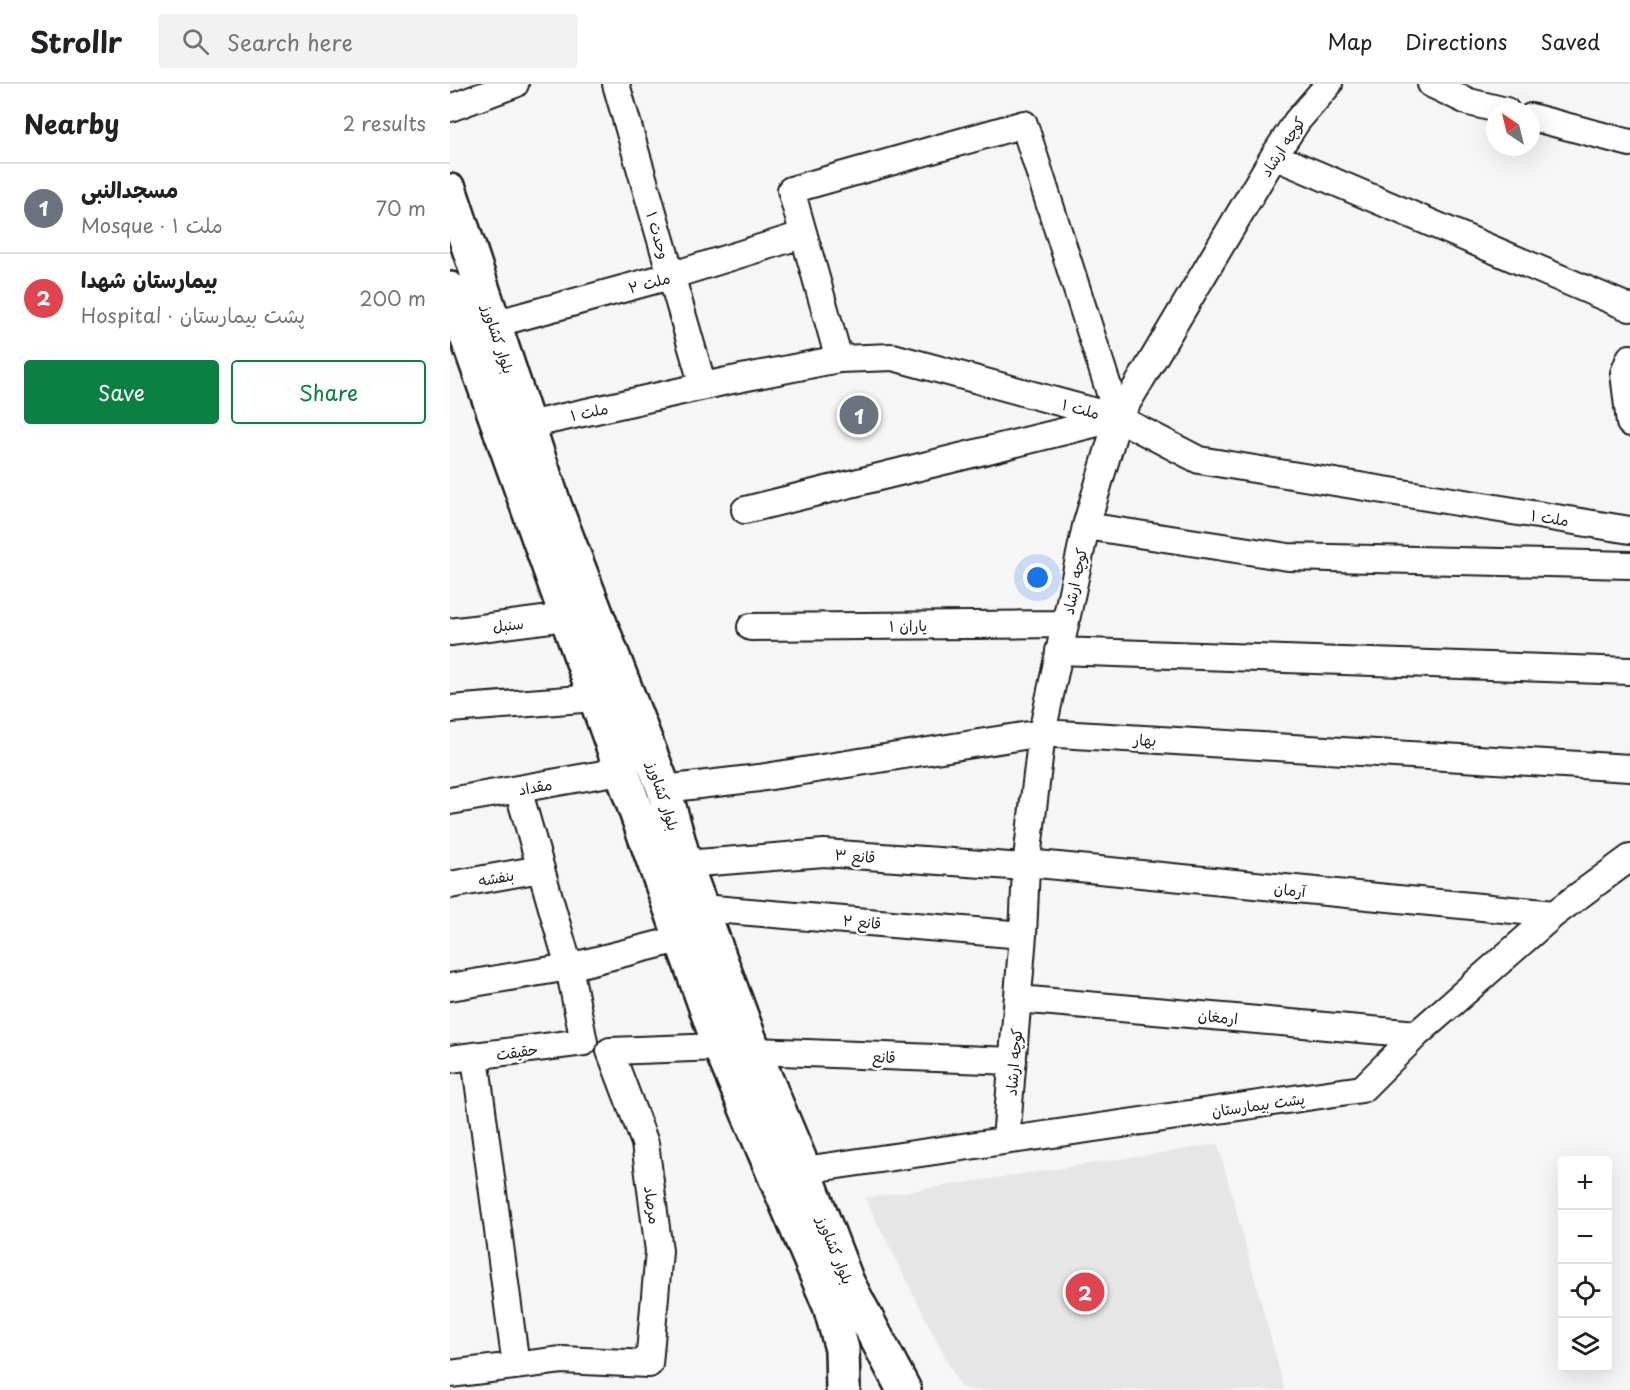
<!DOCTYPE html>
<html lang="en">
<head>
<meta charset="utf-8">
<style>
  body { margin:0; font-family:"Playpen Sans","Playpen Sans Arabic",sans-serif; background:#f2f2f2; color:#202124 }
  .controls { position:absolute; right:18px; bottom:18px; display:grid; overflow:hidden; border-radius:6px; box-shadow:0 6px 24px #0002 }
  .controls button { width:54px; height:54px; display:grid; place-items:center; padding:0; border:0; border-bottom:2px solid #e0e0e0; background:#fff; color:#202124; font:30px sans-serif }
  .compass { position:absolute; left:1036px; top:18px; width:54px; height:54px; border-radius:50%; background:#fff; box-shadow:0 6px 24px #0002; rotate:325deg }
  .you { position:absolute; left:588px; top:494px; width:21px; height:21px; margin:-15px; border:4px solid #fff; border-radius:50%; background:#1a73e8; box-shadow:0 0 0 9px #1a73e833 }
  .badge { display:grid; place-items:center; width:39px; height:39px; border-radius:50%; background:#0b8043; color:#fff; font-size:20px; font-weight:700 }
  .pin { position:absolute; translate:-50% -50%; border:3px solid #fff; box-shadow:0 2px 6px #0006 }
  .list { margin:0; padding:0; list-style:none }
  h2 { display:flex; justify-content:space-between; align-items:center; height:78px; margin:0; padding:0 24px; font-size:26px }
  h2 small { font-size:20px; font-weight:400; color:#757577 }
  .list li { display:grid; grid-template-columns:39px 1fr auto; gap:18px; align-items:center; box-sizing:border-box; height:90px; padding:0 24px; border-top:2px solid #e0e0e0 }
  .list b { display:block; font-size:22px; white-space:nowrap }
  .list p { margin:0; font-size:20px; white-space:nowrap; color:#757577 }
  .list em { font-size:20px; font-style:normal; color:#757577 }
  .actions { display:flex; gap:12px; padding:18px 24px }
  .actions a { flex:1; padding:14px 0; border:2px solid #0b8043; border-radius:6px; text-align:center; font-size:21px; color:#0b8043 }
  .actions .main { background:#0b8043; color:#fff }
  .icon { flex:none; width:33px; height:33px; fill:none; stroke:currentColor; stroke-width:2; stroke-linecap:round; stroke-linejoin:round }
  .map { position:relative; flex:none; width:1180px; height:1306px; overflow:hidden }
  header { display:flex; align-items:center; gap:36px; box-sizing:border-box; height:84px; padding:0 30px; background:#fff; border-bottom:2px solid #e0e0e0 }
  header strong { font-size:28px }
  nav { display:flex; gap:33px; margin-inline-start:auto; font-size:21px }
  .search { width:420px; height:54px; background:#f2f2f2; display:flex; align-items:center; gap:15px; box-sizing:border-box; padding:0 21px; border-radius:6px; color:#757577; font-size:22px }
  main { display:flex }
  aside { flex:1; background:#fff }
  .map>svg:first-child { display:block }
  .built { fill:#e6e6e6 }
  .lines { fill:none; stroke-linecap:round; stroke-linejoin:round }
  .minor-casing { stroke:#1c1c1c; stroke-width:30 }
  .secondary-casing { stroke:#1c1c1c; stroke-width:38 }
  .minor { stroke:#fff; stroke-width:26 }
  .secondary { stroke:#fff; stroke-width:33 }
  .labels { text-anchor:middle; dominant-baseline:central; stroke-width:5; stroke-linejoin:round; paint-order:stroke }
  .street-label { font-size:15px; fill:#1c1c1c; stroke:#fff }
</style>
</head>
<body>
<header>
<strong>Strollr</strong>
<div class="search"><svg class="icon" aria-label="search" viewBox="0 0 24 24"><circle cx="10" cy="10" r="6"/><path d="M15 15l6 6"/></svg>Search here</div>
<nav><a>Map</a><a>Directions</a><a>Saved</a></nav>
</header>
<main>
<aside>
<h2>Nearby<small>2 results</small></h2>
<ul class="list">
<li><span class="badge" style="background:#6b7280">1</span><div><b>مسجدالنبی</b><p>Mosque · ملت ۱</p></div><em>70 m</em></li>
<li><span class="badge" style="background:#e0444e">2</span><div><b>بیمارستان شهدا</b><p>Hospital · پشت بیمارستان</p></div><em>200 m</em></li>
</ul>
<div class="actions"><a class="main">Save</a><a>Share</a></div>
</aside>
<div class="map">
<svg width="1180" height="1306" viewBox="0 0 1180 1306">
  <rect width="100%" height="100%" fill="#f6f6f6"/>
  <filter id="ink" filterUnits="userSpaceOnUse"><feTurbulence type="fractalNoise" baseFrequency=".0167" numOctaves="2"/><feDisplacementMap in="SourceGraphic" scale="12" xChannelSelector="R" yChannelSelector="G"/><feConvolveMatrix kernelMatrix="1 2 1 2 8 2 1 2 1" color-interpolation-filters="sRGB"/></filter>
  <g filter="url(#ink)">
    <path class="built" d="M 768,1060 L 835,1306 L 520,1306 L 510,1303 L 415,1114 Z"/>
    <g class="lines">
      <defs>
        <path id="minor" d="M 166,0 L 253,302
          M 981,0 L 1019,18 L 1056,27
          M 0,24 L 65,0
          M 1081,33 L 1180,59
          M 824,72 L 1180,224
          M 44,240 L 220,192 L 352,151
          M 1180,274 L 1174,289 L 1180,339
          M 78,341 L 277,297 L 389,275 L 443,273 L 668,334 L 749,376 L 1180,446
          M 295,426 L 668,334 L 574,40 L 341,106 L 389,275
          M 636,442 L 838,473 L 1180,481
          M 301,543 L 615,540
          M 0,548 L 116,533
          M 609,567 L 1180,587
          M 0,625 L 145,614
          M 214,705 L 309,694 L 592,649 L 1180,684
          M 0,717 L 170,687
          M 577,779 L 1104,830
          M 235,780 L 374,769 L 576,783
          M 0,801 L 91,785
          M 252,824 L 573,851
          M 0,903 L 119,883 L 230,855
          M 568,915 L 967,950
          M 304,967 L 563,977
          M 25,973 L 66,1282
          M 0,975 L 134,958 L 119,883 L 68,705
          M 556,1056 L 573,851 L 576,783 L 592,649 L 636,442 L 668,334 L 824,72 L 847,37 L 879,0
          M 354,1086 L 912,1005 L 967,950 L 1104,830 L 1180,774
          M 0,1290 L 112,1276 L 199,1280 L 209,1167 L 195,1059 L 160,967 L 270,963"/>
        <path id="secondary" d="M 0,107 L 105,423 L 214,705 L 235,780 L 304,967 L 354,1086 L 397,1198 L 454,1306
          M 0,205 L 270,963 L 380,1222 L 392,1265 L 393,1306"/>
      </defs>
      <use href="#minor" class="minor-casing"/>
      <use href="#secondary" class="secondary-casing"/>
      <use href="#minor" class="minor"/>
      <use href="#secondary" class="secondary"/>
    </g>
  </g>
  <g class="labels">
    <g class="street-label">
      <text transform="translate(832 62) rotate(-57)">کوچه ارشاد</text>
      <text transform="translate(209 151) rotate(74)">وحدت ۱</text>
      <text transform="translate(199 198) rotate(-15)">ملت ۲</text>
      <text transform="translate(49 255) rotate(72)">بلوار کشاورز</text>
      <text transform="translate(631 324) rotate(15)">ملت ۱</text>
      <text transform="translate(139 327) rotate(-12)">ملت ۱</text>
      <text transform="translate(1100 433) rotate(9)">ملت ۱</text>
      <text transform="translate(624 497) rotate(-78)">کوچه ارشاد</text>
      <text transform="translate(58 540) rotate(-7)">سنبل</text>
      <text transform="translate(458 541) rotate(-1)">یاران ۱</text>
      <text transform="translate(695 655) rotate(3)">بهار</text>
      <text transform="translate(85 702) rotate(-10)">مقداد</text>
      <text transform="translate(214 712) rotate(72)">بلوار کشاورز</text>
      <text transform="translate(405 771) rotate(4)">قانع ۳</text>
      <text transform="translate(46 793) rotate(-10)">بنفشه</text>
      <text transform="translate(840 805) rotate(6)">آرمان</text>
      <text transform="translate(412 837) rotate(5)">قانع ۲</text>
      <text transform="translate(768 932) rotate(5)">ارمغان</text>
      <text transform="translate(67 967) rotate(-8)">حقیقت</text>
      <text transform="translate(434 972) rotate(2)">قانع</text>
      <text transform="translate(563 978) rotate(-85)">کوچه ارشاد</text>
      <text transform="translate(808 1020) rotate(-8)">پشت بیمارستان</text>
      <text transform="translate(203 1121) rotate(82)">مرصاد</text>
      <text transform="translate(386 1166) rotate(68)">بلوار کشاورز</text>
    </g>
  </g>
</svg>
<div class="controls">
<button>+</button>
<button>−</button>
<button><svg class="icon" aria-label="locate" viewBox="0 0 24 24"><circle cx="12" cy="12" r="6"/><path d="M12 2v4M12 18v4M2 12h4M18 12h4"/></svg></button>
<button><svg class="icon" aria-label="layers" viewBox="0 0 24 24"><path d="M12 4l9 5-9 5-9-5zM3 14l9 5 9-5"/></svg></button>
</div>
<svg class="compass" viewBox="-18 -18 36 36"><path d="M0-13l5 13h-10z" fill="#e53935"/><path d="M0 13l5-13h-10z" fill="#757577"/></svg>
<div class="you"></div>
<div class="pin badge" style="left:409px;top:331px;background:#6b7280">1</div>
<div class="pin badge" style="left:635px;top:1208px;background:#e0444e">2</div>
</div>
</main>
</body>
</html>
